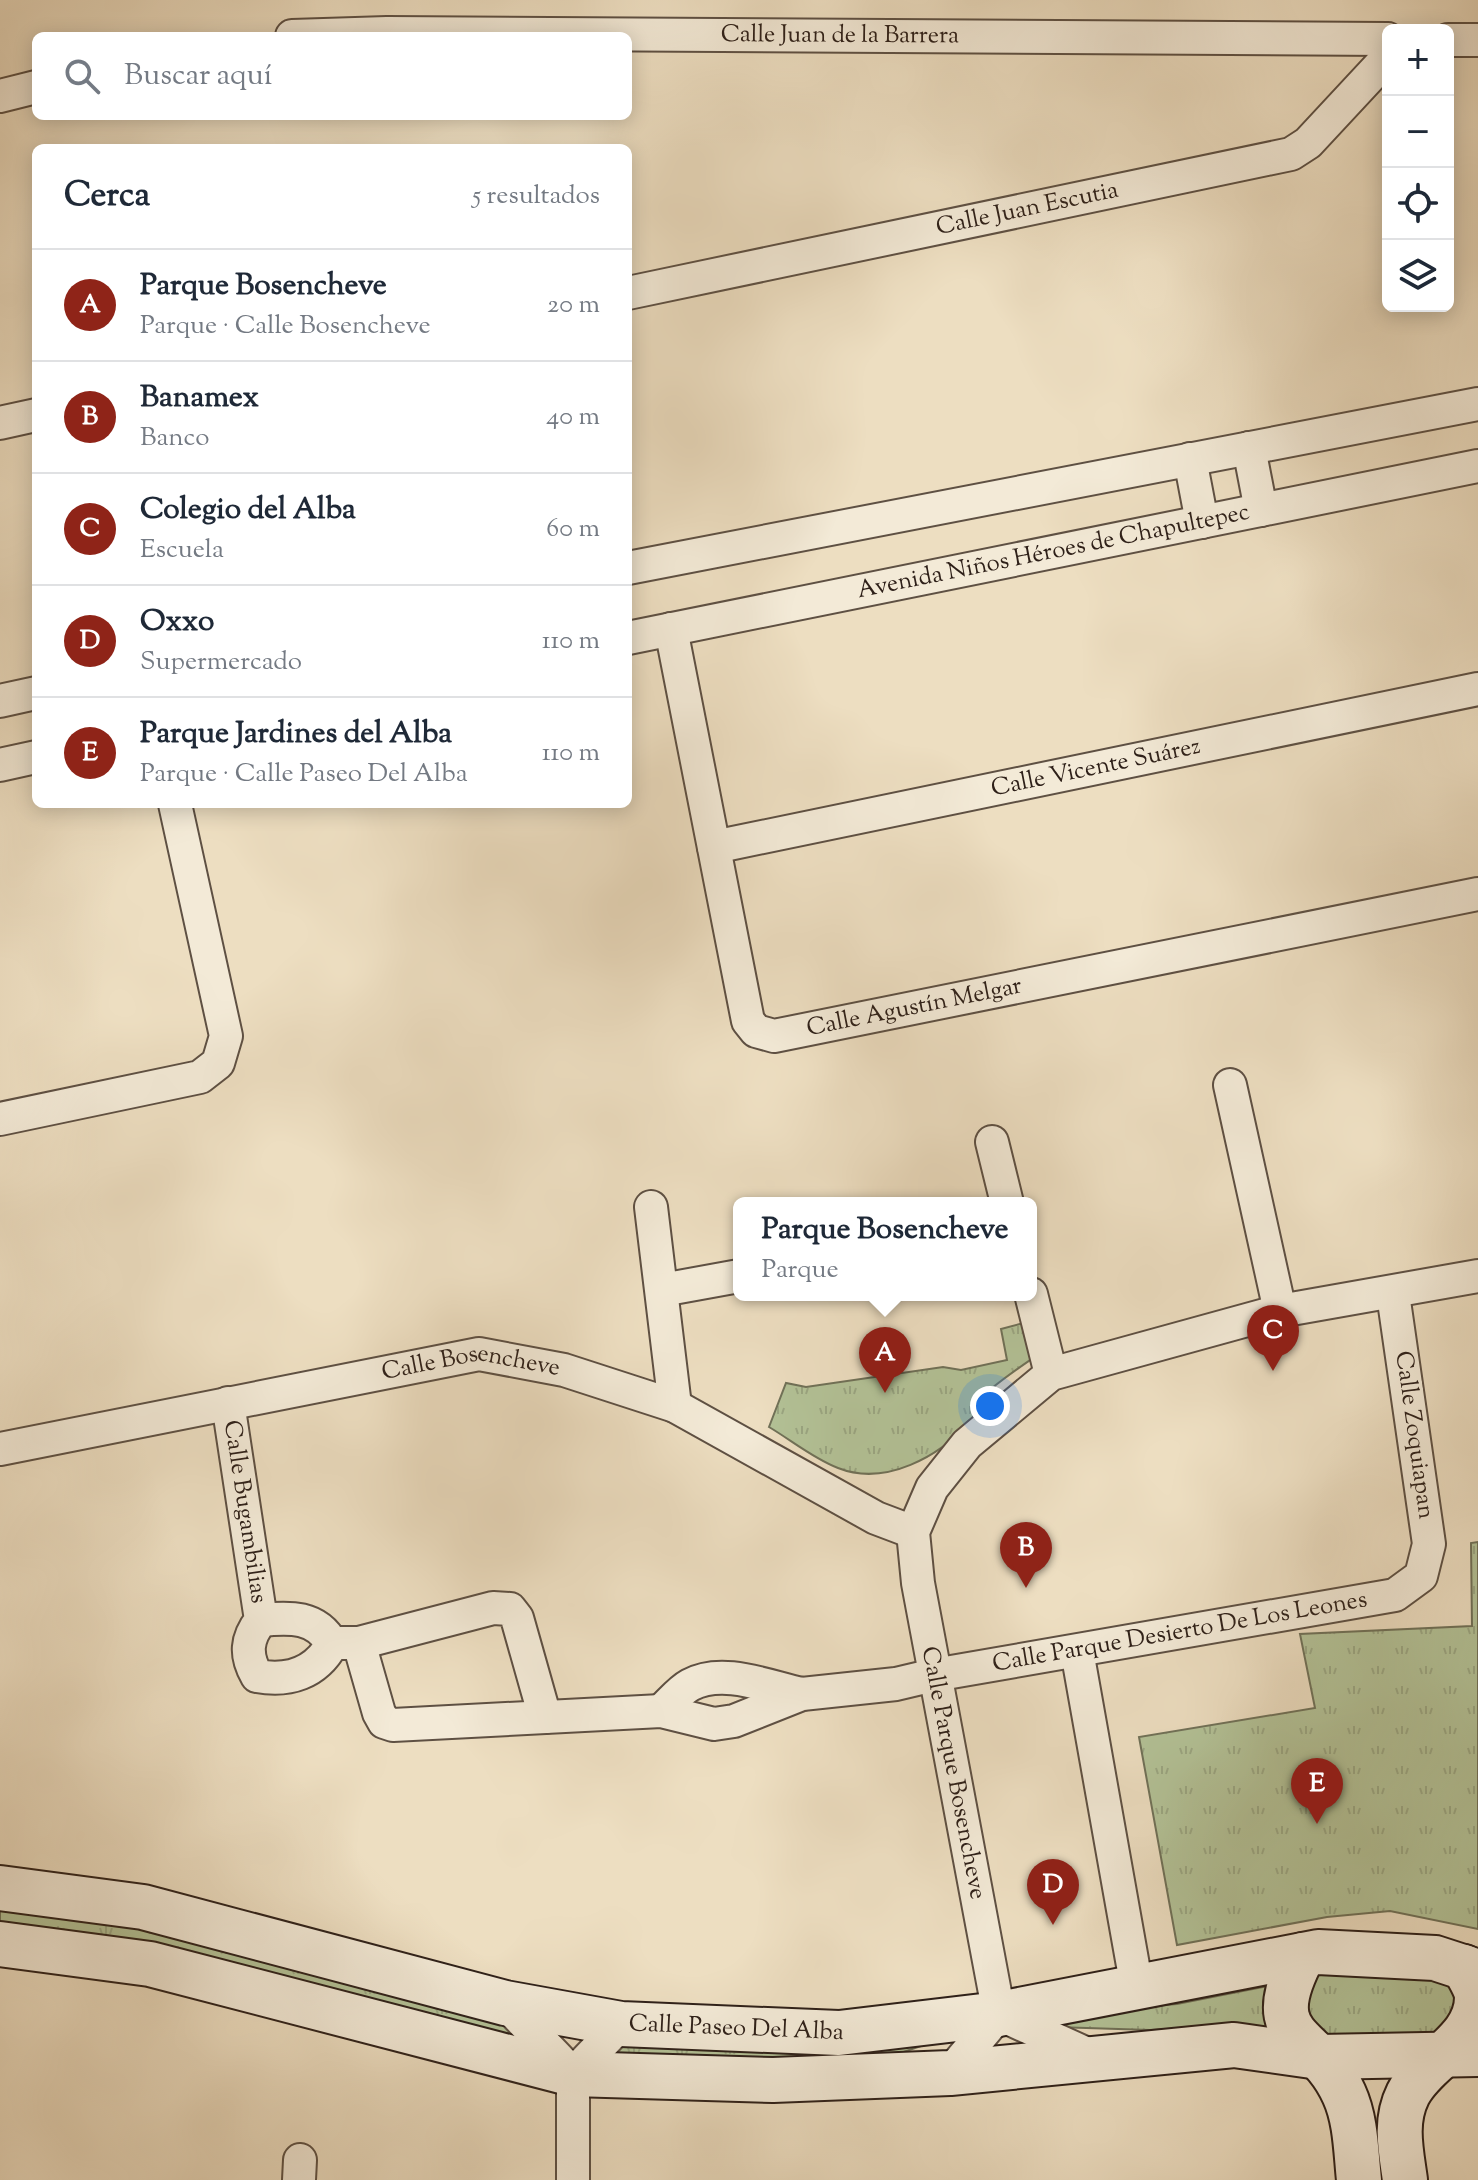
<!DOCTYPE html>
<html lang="es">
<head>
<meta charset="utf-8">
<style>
  body { margin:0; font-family:"Sorts Mill Goudy",serif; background:#f2f2f3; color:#1f2937 }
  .controls { position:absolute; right:24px; top:24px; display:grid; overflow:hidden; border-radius:12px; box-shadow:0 4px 20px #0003 }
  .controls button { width:72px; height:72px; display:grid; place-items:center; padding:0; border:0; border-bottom:2px solid #e0e1e3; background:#fff; color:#1f2937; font:40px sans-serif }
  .you { position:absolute; left:990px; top:1406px; width:28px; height:28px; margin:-20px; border:6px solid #fff; border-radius:50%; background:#1a73e8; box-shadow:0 0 0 12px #1a73e833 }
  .badge { display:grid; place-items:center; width:52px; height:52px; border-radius:50%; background:#8f2418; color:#fff; font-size:26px; font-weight:700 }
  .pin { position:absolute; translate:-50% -66px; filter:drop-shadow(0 2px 4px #0008) }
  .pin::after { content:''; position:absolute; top:42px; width:28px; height:24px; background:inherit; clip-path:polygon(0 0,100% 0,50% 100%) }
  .popup { position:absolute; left:733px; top:1197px; width:304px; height:104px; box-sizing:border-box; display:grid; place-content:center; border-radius:12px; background:#fff; filter:drop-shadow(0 2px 6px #0005); font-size:26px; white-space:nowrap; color:#747a83 }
  .popup b { font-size:30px; color:#1f2937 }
  .popup::after { content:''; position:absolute; left:50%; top:100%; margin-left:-16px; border:16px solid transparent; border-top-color:#fff }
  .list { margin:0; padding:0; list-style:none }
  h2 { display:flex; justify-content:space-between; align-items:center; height:104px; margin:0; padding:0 32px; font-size:34px }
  h2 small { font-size:26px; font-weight:400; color:#747a83 }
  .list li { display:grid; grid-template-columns:52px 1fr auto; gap:24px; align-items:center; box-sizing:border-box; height:112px; padding:0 32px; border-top:2px solid #e0e1e3 }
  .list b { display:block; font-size:30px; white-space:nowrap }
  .list p { margin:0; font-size:26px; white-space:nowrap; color:#747a83 }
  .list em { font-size:26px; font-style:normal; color:#747a83 }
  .icon { flex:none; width:44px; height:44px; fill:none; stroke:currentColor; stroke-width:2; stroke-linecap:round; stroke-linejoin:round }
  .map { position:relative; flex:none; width:1478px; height:2180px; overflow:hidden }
  .search { position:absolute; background:#fff; box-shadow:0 4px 20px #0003; left:32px; top:32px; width:600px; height:88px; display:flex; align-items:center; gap:20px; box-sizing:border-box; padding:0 28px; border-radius:12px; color:#747a83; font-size:30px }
  .panel { position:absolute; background:#fff; box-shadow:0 4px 20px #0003; left:32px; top:144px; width:600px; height:664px; border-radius:12px }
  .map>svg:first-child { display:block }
  .park { fill:url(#park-tufts); stroke:#707158; stroke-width:2 }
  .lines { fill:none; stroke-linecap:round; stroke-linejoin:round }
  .street-casing { stroke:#5e5043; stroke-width:36 }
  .secondary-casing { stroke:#2e2019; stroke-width:48 }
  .street { stroke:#f3ead7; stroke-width:32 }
  .secondary { stroke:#f3ead7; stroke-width:44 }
  .labels { text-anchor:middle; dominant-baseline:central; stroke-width:6; stroke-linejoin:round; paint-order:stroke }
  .street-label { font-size:24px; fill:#2e2019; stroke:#f3ead7 }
</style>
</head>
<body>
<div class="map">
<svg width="1478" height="2180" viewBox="0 0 1478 2180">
  <defs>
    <pattern id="park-tufts" width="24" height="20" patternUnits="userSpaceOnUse" patternTransform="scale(2)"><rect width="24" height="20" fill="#b3c297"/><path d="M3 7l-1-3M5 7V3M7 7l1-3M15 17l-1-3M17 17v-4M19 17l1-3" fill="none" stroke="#9aa682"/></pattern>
  </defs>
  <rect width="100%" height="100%" fill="#eddec1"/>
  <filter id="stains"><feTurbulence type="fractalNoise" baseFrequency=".0025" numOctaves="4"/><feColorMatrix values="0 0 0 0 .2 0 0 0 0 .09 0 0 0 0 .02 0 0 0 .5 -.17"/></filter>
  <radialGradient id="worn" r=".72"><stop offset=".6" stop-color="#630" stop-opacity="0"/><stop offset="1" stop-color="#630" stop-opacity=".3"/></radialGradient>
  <path class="park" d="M 1027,1322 L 1033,1358 C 1023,1365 986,1390 980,1400 C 975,1407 978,1416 971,1422 C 939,1456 886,1487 838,1468 C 814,1459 791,1440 769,1427 L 786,1383 L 806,1387 L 943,1367 L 961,1370 L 1007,1360 L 1001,1329 Z
    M 1478,1542 L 1478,1929 L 1390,1911 L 1327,1917 L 1177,1945 L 1139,1737 L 1315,1708 L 1300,1634 L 1472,1626 L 1471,1543 Z
    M 0,1898 L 81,1910 L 493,2013 L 537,2047 L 0,1930 Z
    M 1406,1967 L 1465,1991 L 1447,2034 L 1376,2044 L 1309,2032 L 1295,1994 L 1318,1971 Z
    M 1268,1986 L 1263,2002 L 1270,2029 L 1234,2025 L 1150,2030 L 1055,2027 L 1051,2014 L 1177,2004 Z
    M 979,2026 L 889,2057 L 839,2064 L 604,2058 L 606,2052 L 623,2046 Z"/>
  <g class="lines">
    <defs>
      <g id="street">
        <path id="s1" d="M 292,36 L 387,33 L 1388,39"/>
        <path d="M 1448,40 L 1478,40"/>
        <path d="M 0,96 L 36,87"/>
        <path id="s2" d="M 628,293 L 1291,154 L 1308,143 L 1388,57"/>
        <path d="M 0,423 L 36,415"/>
        <path d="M 1249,448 L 1261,510"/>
        <path d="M 1190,459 L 1202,522"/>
        <path d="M 628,568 L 1478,404"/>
        <path id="s3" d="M 671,629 L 748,1021 L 756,1031 L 774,1036 L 1478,894"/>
        <path id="s4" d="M 628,638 L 1478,466"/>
        <path d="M 0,701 L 36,693"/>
        <path d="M 0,765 L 36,757"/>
        <path id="s5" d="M 714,847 L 1478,689"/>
        <path d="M 1230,1085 L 1280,1311"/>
        <path d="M 0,1119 L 200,1077 L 218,1063 L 226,1036 L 175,804"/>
        <path d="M 992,1142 L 1007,1203"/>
        <path d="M 651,1207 L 675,1406"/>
        <path d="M 662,1290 L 739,1276"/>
        <path d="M 1031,1294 L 1051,1374"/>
        <path id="s6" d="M 228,1403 L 261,1620 C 246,1639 245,1655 257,1676 C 289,1682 316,1673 332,1644"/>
        <path id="s7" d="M 0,1449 L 479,1354 L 564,1370 L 675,1406 L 876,1518 L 913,1532"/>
        <path d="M 261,1620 C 290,1617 317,1616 332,1644"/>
        <path d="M 339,1643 L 359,1643 L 493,1608 L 510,1609 L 517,1618 L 545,1717"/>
        <path id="s8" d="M 359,1643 L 379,1713 L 384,1722 L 393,1725 L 661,1711 L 714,1724 L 734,1721 L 802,1694 L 896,1684 L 934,1675 L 1395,1595 L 1421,1576 L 1429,1544 L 1393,1294"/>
        <path d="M 1077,1651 L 1137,1988"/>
        <path d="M 661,1711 C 670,1703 679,1691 690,1685 C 723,1667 768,1687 802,1694"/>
        <path d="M 505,2003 L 573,2074 L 573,2180"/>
        <path d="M 999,2014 L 918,1583 L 913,1532 L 932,1488 L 967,1444 L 1051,1374 L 1280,1311 L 1478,1276"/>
        <path d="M 999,2014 L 1096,2058"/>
        <path d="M 950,2073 L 999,2014"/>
        <path d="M 573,2074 L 621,2024"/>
        <path d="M 299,2180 L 300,2160"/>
      </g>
      <g id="secondary">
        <path id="s9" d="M 0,1888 L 143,1907 L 505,2003 L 621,2024 L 839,2033 L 999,2014 L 1318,1952 L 1435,1958 L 1478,1972"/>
        <path d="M 0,1944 L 150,1964 L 573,2074 L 773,2080 L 950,2073 L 1234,2045 L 1319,2057 L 1478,2054"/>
        <path d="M 1303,1955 C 1257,2044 1315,2029 1344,2094 C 1356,2120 1356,2152 1359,2180"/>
        <path d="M 1405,2180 C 1401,2151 1394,2122 1408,2094 C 1426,2059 1478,2041 1477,1996 C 1476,1987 1468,1975 1464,1967"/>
      </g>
    </defs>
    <use href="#street" class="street-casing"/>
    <use href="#secondary" class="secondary-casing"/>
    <use href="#street" class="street"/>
    <use href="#secondary" class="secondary"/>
  </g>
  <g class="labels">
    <g class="street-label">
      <text stroke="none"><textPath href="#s1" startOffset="548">Calle Juan de la Barrera</textPath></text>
      <text stroke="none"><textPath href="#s2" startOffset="408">Calle Juan Escutia</textPath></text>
      <text stroke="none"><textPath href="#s4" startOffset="434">Avenida Niños Héroes de Chapultepec</textPath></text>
      <text stroke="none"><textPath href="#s5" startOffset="390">Calle Vicente Suárez</textPath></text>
      <text stroke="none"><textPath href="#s3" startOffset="574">Calle Agustín Melgar</textPath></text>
      <text stroke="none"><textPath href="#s7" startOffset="480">Calle Bosencheve</textPath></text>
      <text transform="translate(1414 1435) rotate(82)">Calle Zoquiapan</text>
      <text stroke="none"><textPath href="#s6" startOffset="110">Calle Bugambilias</textPath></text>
      <text stroke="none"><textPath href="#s8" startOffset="892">Calle Parque Desierto De Los Leones</textPath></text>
      <text transform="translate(953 1773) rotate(79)">Calle Parque Bosencheve</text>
      <text stroke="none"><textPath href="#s9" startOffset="752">Calle Paseo Del Alba</textPath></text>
    </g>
  </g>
  <rect width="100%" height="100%" filter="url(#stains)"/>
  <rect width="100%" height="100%" fill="url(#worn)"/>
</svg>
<div class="controls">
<button>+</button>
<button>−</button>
<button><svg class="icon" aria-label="locate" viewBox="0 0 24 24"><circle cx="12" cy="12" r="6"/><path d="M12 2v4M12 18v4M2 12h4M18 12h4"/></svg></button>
<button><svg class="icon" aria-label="layers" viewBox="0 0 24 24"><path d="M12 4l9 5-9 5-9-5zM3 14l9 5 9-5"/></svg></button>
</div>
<div class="you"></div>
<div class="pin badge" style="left:885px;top:1393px">A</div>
<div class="popup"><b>Parque Bosencheve</b>Parque</div>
<div class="pin badge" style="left:1026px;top:1588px">B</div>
<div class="pin badge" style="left:1273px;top:1371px">C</div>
<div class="pin badge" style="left:1053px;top:1925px">D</div>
<div class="pin badge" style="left:1317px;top:1824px">E</div>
<div class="search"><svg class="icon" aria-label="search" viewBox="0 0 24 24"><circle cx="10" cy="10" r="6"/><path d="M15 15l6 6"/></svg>Buscar aquí</div>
<section class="panel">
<h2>Cerca<small>5 resultados</small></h2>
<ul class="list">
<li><span class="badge">A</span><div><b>Parque Bosencheve</b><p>Parque · Calle Bosencheve</p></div><em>20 m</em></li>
<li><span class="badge">B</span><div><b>Banamex</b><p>Banco</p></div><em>40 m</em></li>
<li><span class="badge">C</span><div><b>Colegio del Alba</b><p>Escuela</p></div><em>60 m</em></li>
<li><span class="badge">D</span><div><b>Oxxo</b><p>Supermercado</p></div><em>110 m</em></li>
<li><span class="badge">E</span><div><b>Parque Jardines del Alba</b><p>Parque · Calle Paseo Del Alba</p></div><em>110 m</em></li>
</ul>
</section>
</div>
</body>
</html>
